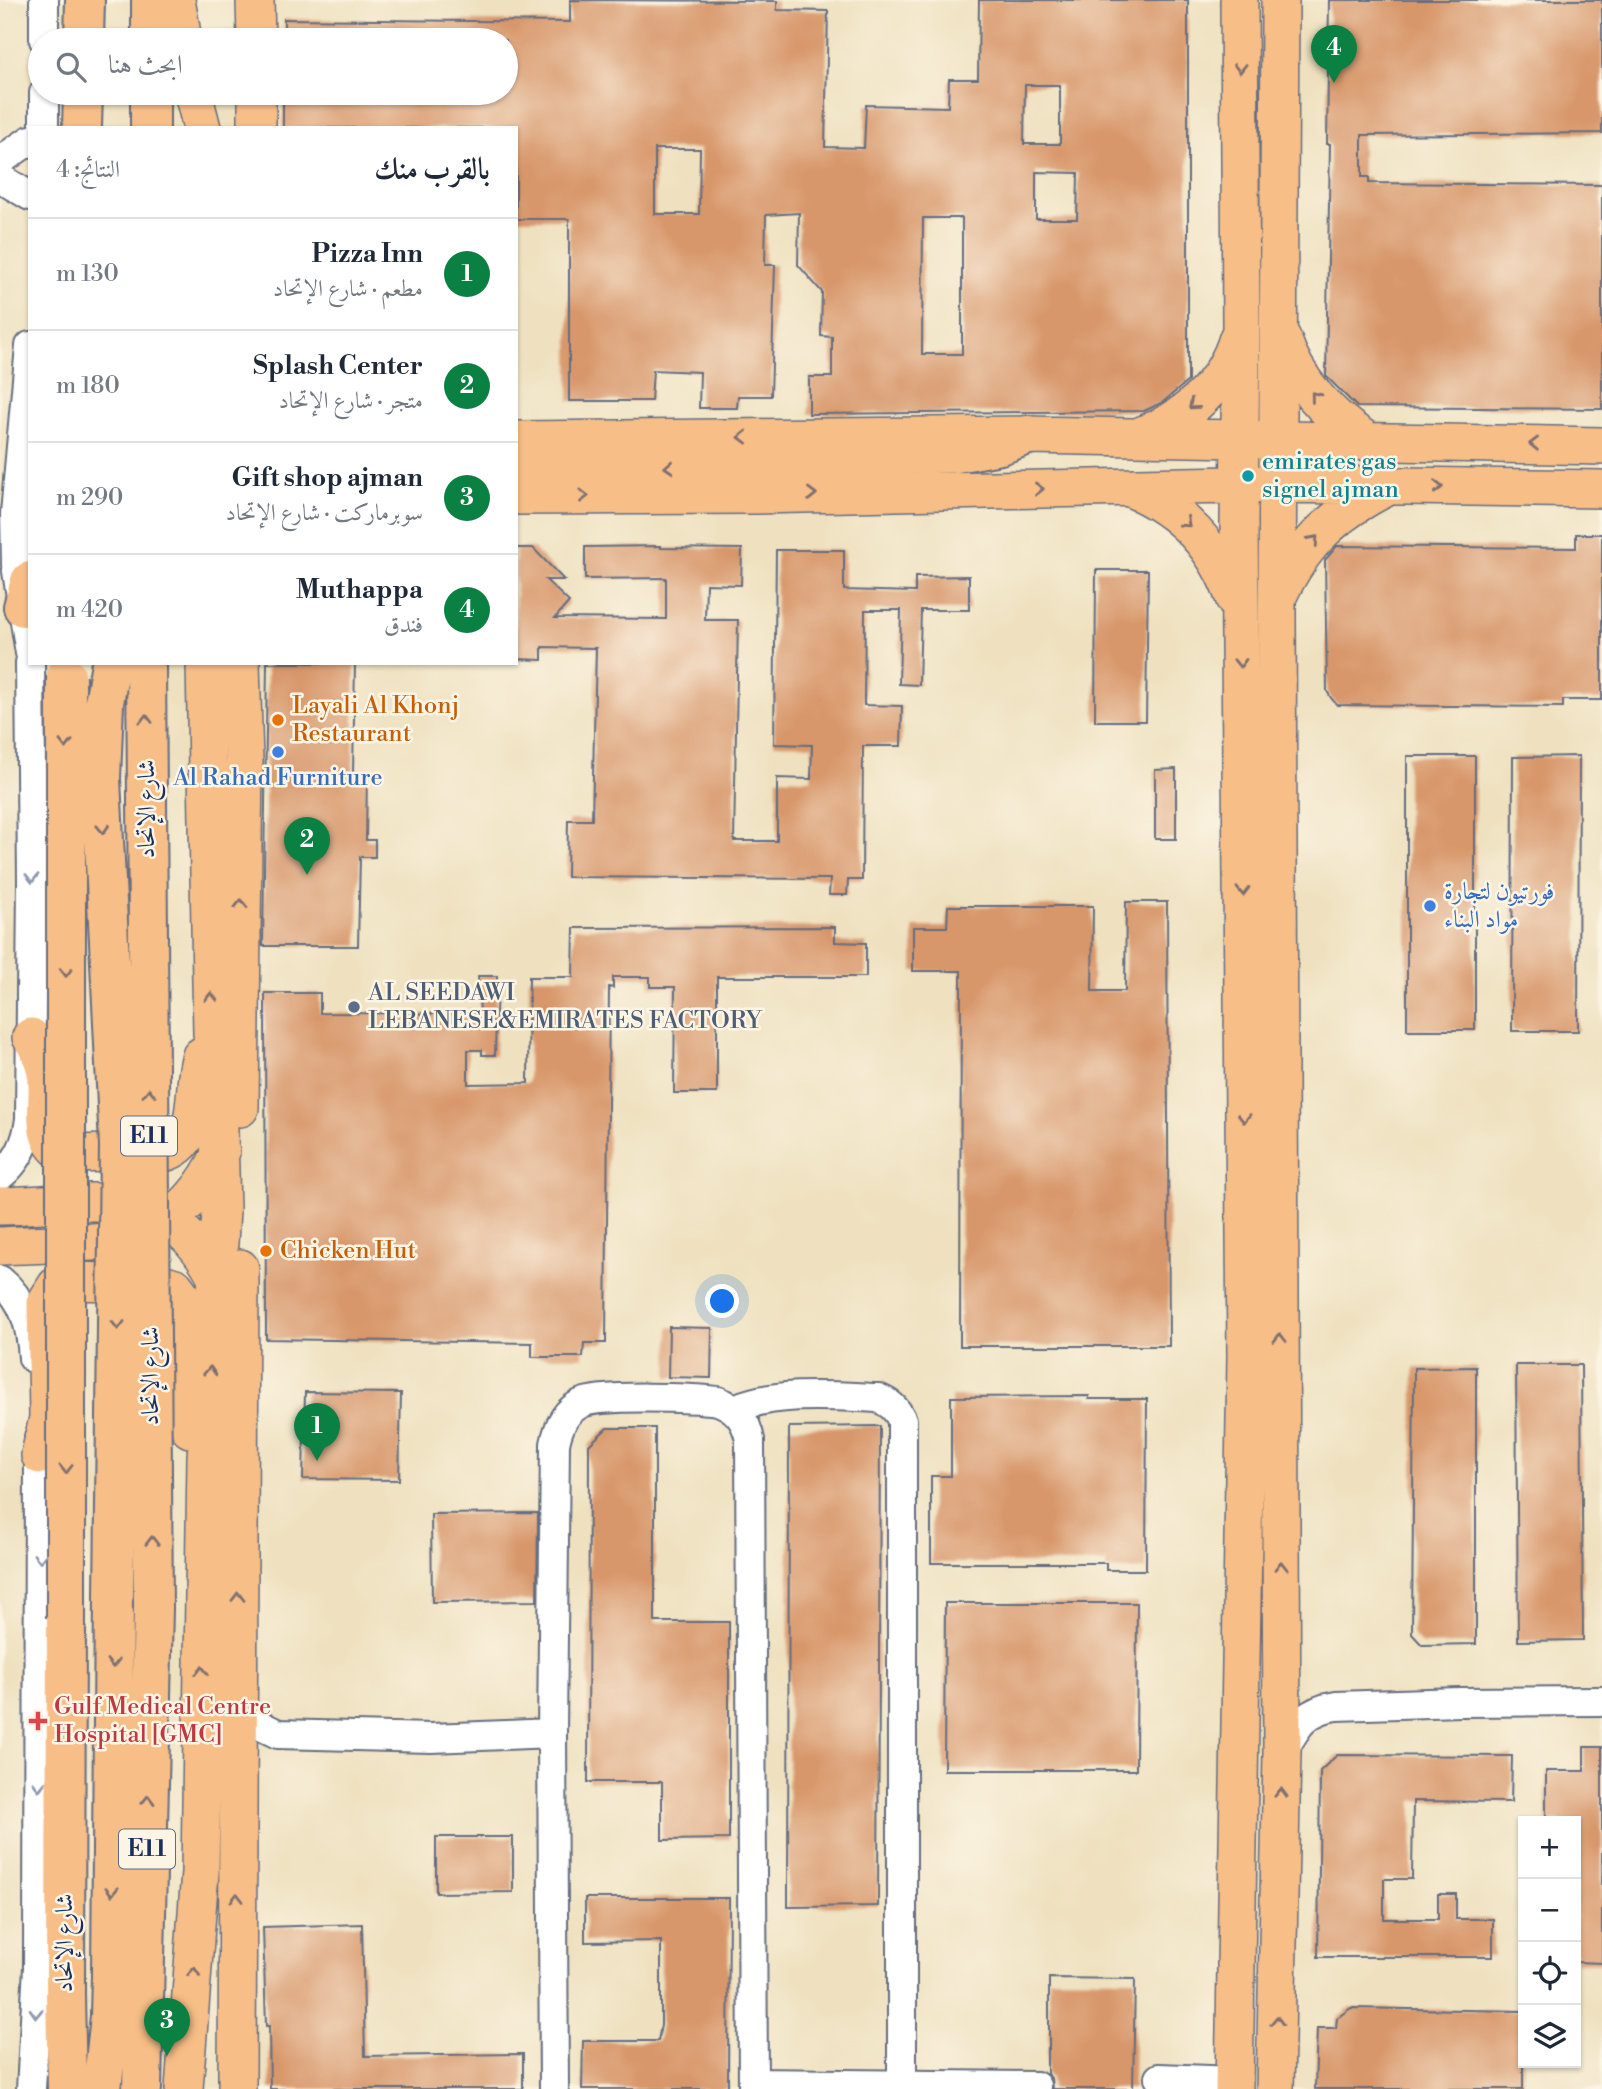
<!DOCTYPE html>
<html lang="ar">
<head>
<meta charset="utf-8">
<style>
  body { margin:0; font-family:"Libre Bodoni",Amiri,serif; background:#f2f2f3; color:#1f2937; direction:rtl }
  .controls { position:absolute; right:21px; bottom:21px; display:grid; overflow:hidden; border-radius:0px; box-shadow:0 2px 5px #0004 }
  .controls button { width:63px; height:63px; display:grid; place-items:center; padding:0; border:0; border-bottom:2px solid #e0e1e3; background:#fff; color:#1f2937; font:35px sans-serif }
  .you { position:absolute; left:723px; top:1302px; width:24px; height:24px; margin:-18px; border:5px solid #fff; border-radius:50%; background:#1a73e8; box-shadow:0 0 0 10px #1a73e833 }
  .badge { display:grid; place-items:center; width:46px; height:46px; border-radius:50%; background:#0b8043; color:#fff; font-size:23px; font-weight:700 }
  .pin { position:absolute; translate:-50% -58px; filter:drop-shadow(0 2px 4px #0008) }
  .pin::after { content:''; position:absolute; top:37px; width:24px; height:21px; background:inherit; clip-path:polygon(0 0,100% 0,50% 100%) }
  .list { margin:0; padding:0; list-style:none }
  h2 { display:flex; justify-content:space-between; align-items:center; height:91px; margin:0; padding:0 28px; font-size:30px }
  h2 small { font-size:23px; font-weight:400; color:#747a83 }
  .list li { display:grid; grid-template-columns:46px 1fr auto; gap:21px; align-items:center; box-sizing:border-box; height:112px; padding:0 28px; border-top:2px solid #e0e1e3 }
  .list b { display:block; font-size:26px; white-space:nowrap }
  .list p { margin:0; font-size:23px; white-space:nowrap; color:#747a83 }
  .list em { font-size:23px; font-style:normal; color:#747a83 }
  .icon { flex:none; width:38px; height:38px; fill:none; stroke:currentColor; stroke-width:2; stroke-linecap:round; stroke-linejoin:round }
  .map { position:relative; flex:none; width:1602px; height:2089px; overflow:hidden; direction:ltr }
  .search { position:absolute; background:#fff; box-shadow:0 2px 5px #0004; left:28px; top:28px; width:490px; height:77px; display:flex; align-items:center; gap:18px; box-sizing:border-box; padding:0 24px; border-radius:38px; color:#747a83; font-size:26px }
  .panel { position:absolute; background:#fff; box-shadow:0 2px 5px #0004; left:28px; top:126px; width:490px; height:539px; border-radius:0px; direction:rtl }
  .map>svg:first-child { display:block }
  .building { fill:#d8976b; fill-rule:evenodd }
  .lines { fill:none; stroke-linecap:round; stroke-linejoin:round }
  .minor-casing { stroke:#656d80; stroke-width:32 }
  .major-casing { stroke:#656d80; stroke-width:40 }
  .highway-casing { stroke:#656d80; stroke-width:42 }
  .minor { stroke:#fff; stroke-width:28 }
  .major { stroke:#f7be87; stroke-width:37 }
  .highway { stroke:#f7be87; stroke-width:38 }
  .highway-bridge-casing { stroke:#656d80; stroke-width:42; stroke-linecap:butt }
  .highway-bridge { stroke:#f7be87; stroke-width:38 }
  .oneway { stroke:#7e6f70 }
  .oneway2 { stroke:#8d97ae }
  .culture-dot { fill:#0f9aa8; stroke:#fcf5e5; stroke-width:2.5 }
  .food-dot { fill:#e8710a; stroke:#fcf5e5; stroke-width:2.5 }
  .shop-dot { fill:#3f7fe0; stroke:#fcf5e5; stroke-width:2.5 }
  .service-dot { fill:#5c6f8a; stroke:#fcf5e5; stroke-width:2.5 }
  .health-dot { fill:#e0444e; stroke:#fcf5e5; stroke-width:2.5 }
  .labels { text-anchor:middle; dominant-baseline:central; stroke-width:5; stroke-linejoin:round; paint-order:stroke }
  .shield { fill:#fcf5e5; stroke:#5e6a86; stroke-width:2 }
  .shield-label { font-size:23px; font-weight:bold; fill:#1b2f5e }
  .culture-label { font-size:24px; fill:#0d838f; stroke:#fcf5e5; text-anchor:start }
  .food-label { font-size:24px; fill:#c56008; stroke:#fcf5e5; text-anchor:start }
  .shop-label { font-size:24px; fill:#366cbe; stroke:#fcf5e5 }
  .street-label { font-size:24px; fill:#1b2f5e; stroke:#fcf5e5 }
  .service-label { font-size:24px; fill:#4e5e75; stroke:#fcf5e5; text-anchor:start }
  .health-label { font-size:24px; fill:#be3a42; stroke:#fcf5e5; text-anchor:start }
</style>
</head>
<body>
<div class="map">
<svg width="1602" height="2089" viewBox="0 0 1602 2089">
  <rect width="100%" height="100%" fill="#fcf5e5"/>
  <filter id="ink" filterUnits="userSpaceOnUse"><feTurbulence type="fractalNoise" baseFrequency=".0143" numOctaves="2"/><feDisplacementMap in="SourceGraphic" scale="14" xChannelSelector="R" yChannelSelector="G"/><feConvolveMatrix kernelMatrix="1 2 1 2 8 2 1 2 1" color-interpolation-filters="sRGB"/></filter>
  <filter id="wash" filterUnits="userSpaceOnUse"><feTurbulence type="fractalNoise" baseFrequency=".00686" numOctaves="4" result="noise"/><feDisplacementMap in="SourceGraphic" scale="28" xChannelSelector="R" yChannelSelector="G"/><feGaussianBlur stdDeviation="1.57" result="paint"/><feColorMatrix in="noise" values="0 0 0 0 0 0 0 0 0 0 0 0 0 0 0 0 0 1.4 0 .05"/><feComposite in="paint" operator="in"/></filter>
  <g filter="url(#wash)">
    <rect width="100%" height="100%" fill="#efe1c0"/>
    <g id="blocks">
      <path class="building" d="M 570,0 L 777,1 L 777,10 L 828,11 L 825,147 L 864,148 L 866,105 L 948,107 L 949,79 L 978,79 L 979,0 L 1188,0 L 1188,381 L 1163,402 L 1144,411 L 809,414 L 809,377 L 832,377 L 832,337 L 821,336 L 822,292 L 798,265 L 799,213 L 766,215 L 765,265 L 775,265 L 771,396 L 738,396 L 737,408 L 699,408 L 700,372 L 653,370 L 651,401 L 569,401 L 569,219 L 516,219 L 516,128 L 283,128 L 283,93 L 506,93 L 506,40 L 284,40 L 284,19 L 570,22 ZM 1025,85 L 1060,85 L 1060,144 L 1024,144 ZM 655,149 L 700,149 L 699,214 L 655,214 ZM 1036,172 L 1078,173 L 1077,219 L 1036,219 ZM 923,218 L 962,218 L 962,354 L 922,354 Z
        M 1329,0 L 1602,0 L 1602,133 L 1362,135 L 1362,177 L 1369,177 L 1369,183 L 1602,185 L 1602,409 L 1357,407 L 1326,376 L 1330,144 L 1327,144 Z
        M 1576,534 L 1602,534 L 1602,700 L 1563,700 L 1563,707 L 1337,705 L 1331,698 L 1327,691 L 1325,560 L 1337,546 L 1576,548 Z
        M 661,546 L 661,548 L 742,549 L 741,585 L 706,584 L 705,620 L 738,620 L 734,841 L 777,841 L 777,778 L 811,779 L 812,745 L 774,744 L 776,550 L 844,550 L 844,590 L 915,592 L 915,577 L 969,576 L 969,610 L 921,610 L 919,685 L 899,684 L 901,610 L 865,610 L 864,705 L 902,706 L 901,746 L 863,746 L 862,880 L 848,880 L 847,895 L 829,895 L 830,879 L 567,877 L 568,820 L 592,820 L 596,648 L 542,647 L 542,660 L 516,659 L 516,548 L 533,548 L 564,580 L 546,580 L 569,602 L 555,618 L 666,619 L 666,578 L 585,579 L 585,547 Z
        M 1096,570 L 1148,570 L 1146,721 L 1095,721 Z
        M 267,663 L 355,663 L 353,773 L 367,773 L 366,840 L 375,840 L 375,857 L 360,857 L 358,946 L 263,946 Z
        M 1407,756 L 1475,756 L 1475,1030 L 1407,1030 Z
        M 1579,756 L 1578,1031 L 1512,1031 L 1513,757 Z
        M 1176,769 L 1176,839 L 1155,839 L 1155,770 Z
        M 1126,902 L 1167,902 L 1169,1346 L 960,1346 L 961,971 L 913,971 L 913,927 L 947,927 L 948,906 L 1093,906 L 1092,991 L 1125,991 Z
        M 835,927 L 835,942 L 866,943 L 866,977 L 717,977 L 717,1093 L 674,1093 L 675,987 L 650,987 L 650,977 L 613,977 L 613,988 L 609,987 L 606,1343 L 584,1343 L 583,1357 L 532,1357 L 532,1343 L 266,1339 L 265,993 L 320,993 L 320,1013 L 480,1014 L 478,976 L 497,976 L 495,1055 L 482,1055 L 482,1050 L 468,1050 L 468,1084 L 528,1083 L 529,977 L 573,977 L 574,928 Z
        M 669,1327 L 712,1328 L 711,1378 L 668,1377 Z
        M 1516,1365 L 1581,1365 L 1583,1640 L 1518,1641 Z
        M 1476,1367 L 1476,1644 L 1422,1645 L 1412,1634 L 1414,1368 Z
        M 305,1392 L 401,1393 L 399,1480 L 303,1479 Z
        M 1089,1396 L 1089,1399 L 1147,1399 L 1146,1570 L 1106,1570 L 1106,1563 L 931,1563 L 931,1476 L 951,1476 L 951,1397 Z
        M 880,1426 L 878,1906 L 788,1907 L 789,1427 Z
        M 607,1428 L 655,1428 L 655,1622 L 729,1622 L 729,1839 L 662,1840 L 662,1782 L 588,1782 L 589,1445 Z
        M 538,1513 L 537,1601 L 432,1602 L 431,1514 Z
        M 945,1603 L 1137,1603 L 1136,1770 L 944,1770 Z
        M 1584,1747 L 1602,1747 L 1602,1963 L 1576,1962 L 1576,1821 L 1546,1821 L 1546,1771 L 1584,1771 Z
        M 1337,1755 L 1512,1756 L 1511,1802 L 1413,1801 L 1412,1879 L 1384,1879 L 1384,1919 L 1438,1919 L 1438,1894 L 1456,1894 L 1456,1919 L 1493,1919 L 1493,1957 L 1318,1957 L 1320,1771 Z
        M 436,1837 L 513,1837 L 513,1892 L 436,1893 Z
        M 585,1898 L 729,1898 L 728,2089 L 582,2089 L 583,2041 L 658,2041 L 661,2025 L 661,1941 L 585,1942 Z
        M 362,1924 L 365,2056 L 523,2054 L 523,2089 L 270,2089 L 269,2026 L 266,2026 L 263,1927 Z
        M 1049,1978 L 1135,1979 L 1133,2089 L 1052,2089 L 1051,2078 L 1047,2074 L 1047,2049 L 1049,2049 Z
        M 1351,2008 L 1523,2011 L 1523,2089 L 1315,2089 L 1317,2028 L 1336,2028 L 1337,2018 Z"/>
    </g>
  </g>
  <g filter="url(#ink)">
    <use href="#blocks" fill-opacity="0" stroke="#656d80" stroke-width="2"/>
    <g class="lines">
      <defs>
        <path id="minor" d="M 44,40 L 44,0
          M 44,128 L 44,93
          M 0,161 L 30,140
          M 0,178 L 30,196
          M 30,346 L 15,514 L 16,565 L 30,653
          M 0,1176 C 19,1161 27,1142 30,1119 L 32,881 L 30,663
          M 0,1280 C 25,1300 31,1327 33,1358
          M 734,1409 C 775,1391 833,1396 878,1398 C 890,1403 896,1408 902,1420 L 902,2089
          M 237,1704 L 255,1723 L 278,1734 L 431,1738 L 552,1733
          M 1282,1753 C 1297,1727 1303,1711 1336,1706 L 1460,1702 L 1602,1701
          M 1159,2078 L 1234,2081
          M 753,2083 L 1036,2086
          M 31,2089 L 38,1967 L 39,1437
          M 554,2089 L 552,1733 L 555,1444 C 558,1428 564,1412 580,1404 C 598,1394 695,1398 718,1401 C 737,1408 746,1420 750,1440 L 753,2089"/>
        <path id="major" d="M 176,0 L 183,40
          M 255,0 L 256,40
          M 193,93 L 202,128
          M 257,93 L 257,128
          M 1282,338 C 1297,382 1327,415 1366,440
          M 1142,435 C 1186,419 1224,385 1238,338
          M 516,440 L 1028,435 L 1602,446
          M 1130,488 C 1180,509 1217,547 1235,600
          M 516,496 L 756,495 L 1278,484 L 1602,489
          M 1278,596 C 1303,543 1335,513 1387,487
          M 31,1037 C 39,1049 44,1059 46,1073 C 51,1099 36,1141 66,1154 L 167,1152 C 204,1138 190,1088 201,1056
          M 240,1108 L 244,759 L 241,663
          M 0,1206 C 92,1204 167,1180 217,1278
          M 0,1246 C 39,1243 110,1246 145,1232 C 180,1218 206,1186 221,1152
          M 40,1455 L 48,1418 L 46,1302 L 56,1286 L 68,1281 L 162,1283 L 175,1287 L 184,1299 L 186,1306 L 184,1392 L 190,1429
          M 184,2089 L 200,1872 L 206,1457 L 221,1210 L 218,1092 L 212,1034 L 205,663
          M 237,2089 L 240,1268
          M 1234,2089 L 1246,1356 L 1239,523 L 1241,327 L 1239,0
          M 1275,2089 L 1282,1753 L 1277,614 L 1280,0"/>
        <path id="highway" d="M 84,40 L 85,0
          M 151,40 L 151,0
          M 82,128 L 83,93
          M 150,128 L 150,93
          M 516,472 L 956,453 L 1000,445 L 1028,435
          M 23,607 L 30,581
          M 66,1618 L 65,1995 L 67,2089
          M 102,2089 L 110,2016 L 111,1975 L 114,1595
          M 142,2089 L 153,1609"/>
      </defs>
      <use href="#minor" class="minor-casing"/>
      <use href="#major" class="major-casing"/>
      <use href="#highway" class="highway-casing"/>
      <use href="#minor" class="minor"/>
      <use href="#major" class="major"/>
      <use href="#highway" class="highway"/>
      <defs>
        <path id="highway-bridge" d="M 111,663 L 104,703 L 101,779 L 119,1146 L 114,1595
          M 146,663 L 153,1609
          M 66,676 L 66,1618"/>
      </defs>
      <use href="#highway-bridge" class="highway-bridge-casing"/>
      <use href="#highway-bridge" class="highway-bridge"/>
    </g>
    <defs><path id="oneway-chevron" d="M-2-3.5L2.5 0L-2 3.5" fill="none" stroke-width="1.6" stroke-linecap="round" stroke-linejoin="round" transform="scale(1.75)"/></defs>
    <g class="oneway">
      <use href="#oneway-chevron" transform="translate(1240 68) rotate(90)"/>
      <use href="#oneway-chevron" transform="translate(1315 396) rotate(-129)"/>
      <use href="#oneway-chevron" transform="translate(1193 405) rotate(139)"/>
      <use href="#oneway-chevron" transform="translate(743 437) rotate(179)"/>
      <use href="#oneway-chevron" transform="translate(1534 444) rotate(-179)"/>
      <use href="#oneway-chevron" transform="translate(669 467) rotate(177)"/>
      <use href="#oneway-chevron" transform="translate(1438 487) rotate(1)"/>
      <use href="#oneway-chevron" transform="translate(1039 489) rotate(-1)"/>
      <use href="#oneway-chevron" transform="translate(812 494) rotate(-1)"/>
      <use href="#oneway-chevron" transform="translate(584 496)"/>
      <use href="#oneway-chevron" transform="translate(1186 523) rotate(42)"/>
      <use href="#oneway-chevron" transform="translate(1314 540) rotate(-48)"/>
      <use href="#oneway-chevron" transform="translate(1240 663) rotate(89)"/>
      <use href="#oneway-chevron" transform="translate(146 719) rotate(-90)"/>
      <use href="#oneway-chevron" transform="translate(66 744) rotate(90)"/>
      <use href="#oneway-chevron" transform="translate(103 829) rotate(87)"/>
      <use href="#oneway-chevron" transform="translate(1243 891) rotate(89)"/>
      <use href="#oneway-chevron" transform="translate(241 904) rotate(-89)"/>
      <use href="#oneway-chevron" transform="translate(66 972) rotate(90)"/>
      <use href="#oneway-chevron" transform="translate(211 997) rotate(-91)"/>
      <use href="#oneway-chevron" transform="translate(149 1093) rotate(-90)"/>
      <use href="#oneway-chevron" transform="translate(1244 1118) rotate(90)"/>
      <use href="#oneway-chevron" transform="translate(118 1325) rotate(90)"/>
      <use href="#oneway-chevron" transform="translate(1280 1338) rotate(-90)"/>
      <use href="#oneway-chevron" transform="translate(210 1371) rotate(-87)"/>
      <use href="#oneway-chevron" transform="translate(66 1469) rotate(90)"/>
      <use href="#oneway-chevron" transform="translate(152 1541) rotate(-90)"/>
      <use href="#oneway-chevron" transform="translate(1281 1566) rotate(-90)"/>
      <use href="#oneway-chevron" transform="translate(238 1597) rotate(-90)"/>
      <use href="#oneway-chevron" transform="translate(113 1663) rotate(90)"/>
      <use href="#oneway-chevron" transform="translate(202 1671) rotate(-90)"/>
      <use href="#oneway-chevron" transform="translate(1281 1793) rotate(-89)"/>
      <use href="#oneway-chevron" transform="translate(148 1800) rotate(-89)"/>
      <use href="#oneway-chevron" transform="translate(112 1891) rotate(90)"/>
      <use href="#oneway-chevron" transform="translate(237 1898) rotate(-90)"/>
      <use href="#oneway-chevron" transform="translate(194 1972) rotate(-86)"/>
      <use href="#oneway-chevron" transform="translate(1277 2021) rotate(-89)"/>
    </g>
    <g class="oneway2">
      <use href="#oneway-chevron" transform="translate(32 878) rotate(90)"/>
      <use href="#oneway-chevron" transform="translate(40 1558) rotate(90)"/>
      <use href="#oneway-chevron" transform="translate(39 1786) rotate(90)"/>
      <use href="#oneway-chevron" transform="translate(36 2013) rotate(92)"/>
    </g>
  </g>
  <circle class="culture-dot" cx="1248" cy="476" r="7"/>
  <g class="food-dot">
    <circle cx="278" cy="720" r="7"/>
    <circle cx="266" cy="1251" r="7"/>
  </g>
  <g class="shop-dot">
    <circle cx="278" cy="752" r="7"/>
    <circle cx="1430" cy="906" r="7"/>
  </g>
  <circle class="service-dot" cx="354" cy="1007" r="7"/>
  <path class="health-dot" d="M34.5 1710.5h7v7h7v7h-7v7h-7v-7h-7v-7h7z"/>
  <g class="labels">
    <g class="shield">
      <rect x="121" y="1116.5" width="56" height="39" rx="5"/>
      <rect x="119" y="1829.5" width="56" height="39" rx="5"/>
    </g>
    <g class="shield-label">
      <text x="149" y="1136">E11</text>
      <text x="147" y="1849">E11</text>
    </g>
    <g class="culture-label">
      <text x="1262" y="462">emirates gas<tspan x="1262" dy="28">signel ajman</tspan></text>
    </g>
    <g class="food-label">
      <text x="292" y="706">Layali Al Khonj<tspan x="292" dy="28">Restaurant</tspan></text>
      <text x="280" y="1251">Chicken Hut</text>
    </g>
    <g class="shop-label">
      <text x="278" y="778">Al Rahad Furniture</text>
      <text x="1444" y="892" text-anchor="start">فورتيون لتجارة<tspan x="1444" dy="28">مواد البناء</tspan></text>
    </g>
    <g class="street-label">
      <text transform="translate(147 809) rotate(-90)">شارع الإتحاد</text>
      <text transform="translate(151 1376) rotate(-90)">شارع الإتحاد</text>
      <text transform="translate(65 1943) rotate(-90)">شارع الإتحاد</text>
    </g>
    <g class="service-label">
      <text x="368" y="993">AL SEEDAWI<tspan x="368" dy="28">LEBANESE&amp;EMIRATES FACTORY</tspan></text>
    </g>
    <g class="health-label">
      <text x="54" y="1707">Gulf Medical Centre<tspan x="54" dy="28">Hospital [GMC]</tspan></text>
    </g>
  </g>
</svg>
<div class="controls">
<button>+</button>
<button>−</button>
<button><svg class="icon" aria-label="locate" viewBox="0 0 24 24"><circle cx="12" cy="12" r="6"/><path d="M12 2v4M12 18v4M2 12h4M18 12h4"/></svg></button>
<button><svg class="icon" aria-label="layers" viewBox="0 0 24 24"><path d="M12 4l9 5-9 5-9-5zM3 14l9 5 9-5"/></svg></button>
</div>
<div class="you"></div>
<div class="pin badge" style="left:317px;top:1461px">1</div>
<div class="pin badge" style="left:307px;top:875px">2</div>
<div class="pin badge" style="left:167px;top:2056px">3</div>
<div class="pin badge" style="left:1334px;top:83px">4</div>
<div class="search"><svg class="icon" aria-label="search" viewBox="0 0 24 24"><circle cx="10" cy="10" r="6"/><path d="M15 15l6 6"/></svg>ابحث هنا</div>
<section class="panel">
<h2>بالقرب منك<small>النتائج: 4</small></h2>
<ul class="list">
<li><span class="badge">1</span><div><b>Pizza Inn</b><p>مطعم · شارع الإتحاد</p></div><em>130 m</em></li>
<li><span class="badge">2</span><div><b>Splash Center</b><p>متجر · شارع الإتحاد</p></div><em>180 m</em></li>
<li><span class="badge">3</span><div><b>Gift shop ajman</b><p>سوبرماركت · شارع الإتحاد</p></div><em>290 m</em></li>
<li><span class="badge">4</span><div><b>Muthappa</b><p>فندق</p></div><em>420 m</em></li>
</ul>
</section>
</div>
</body>
</html>
